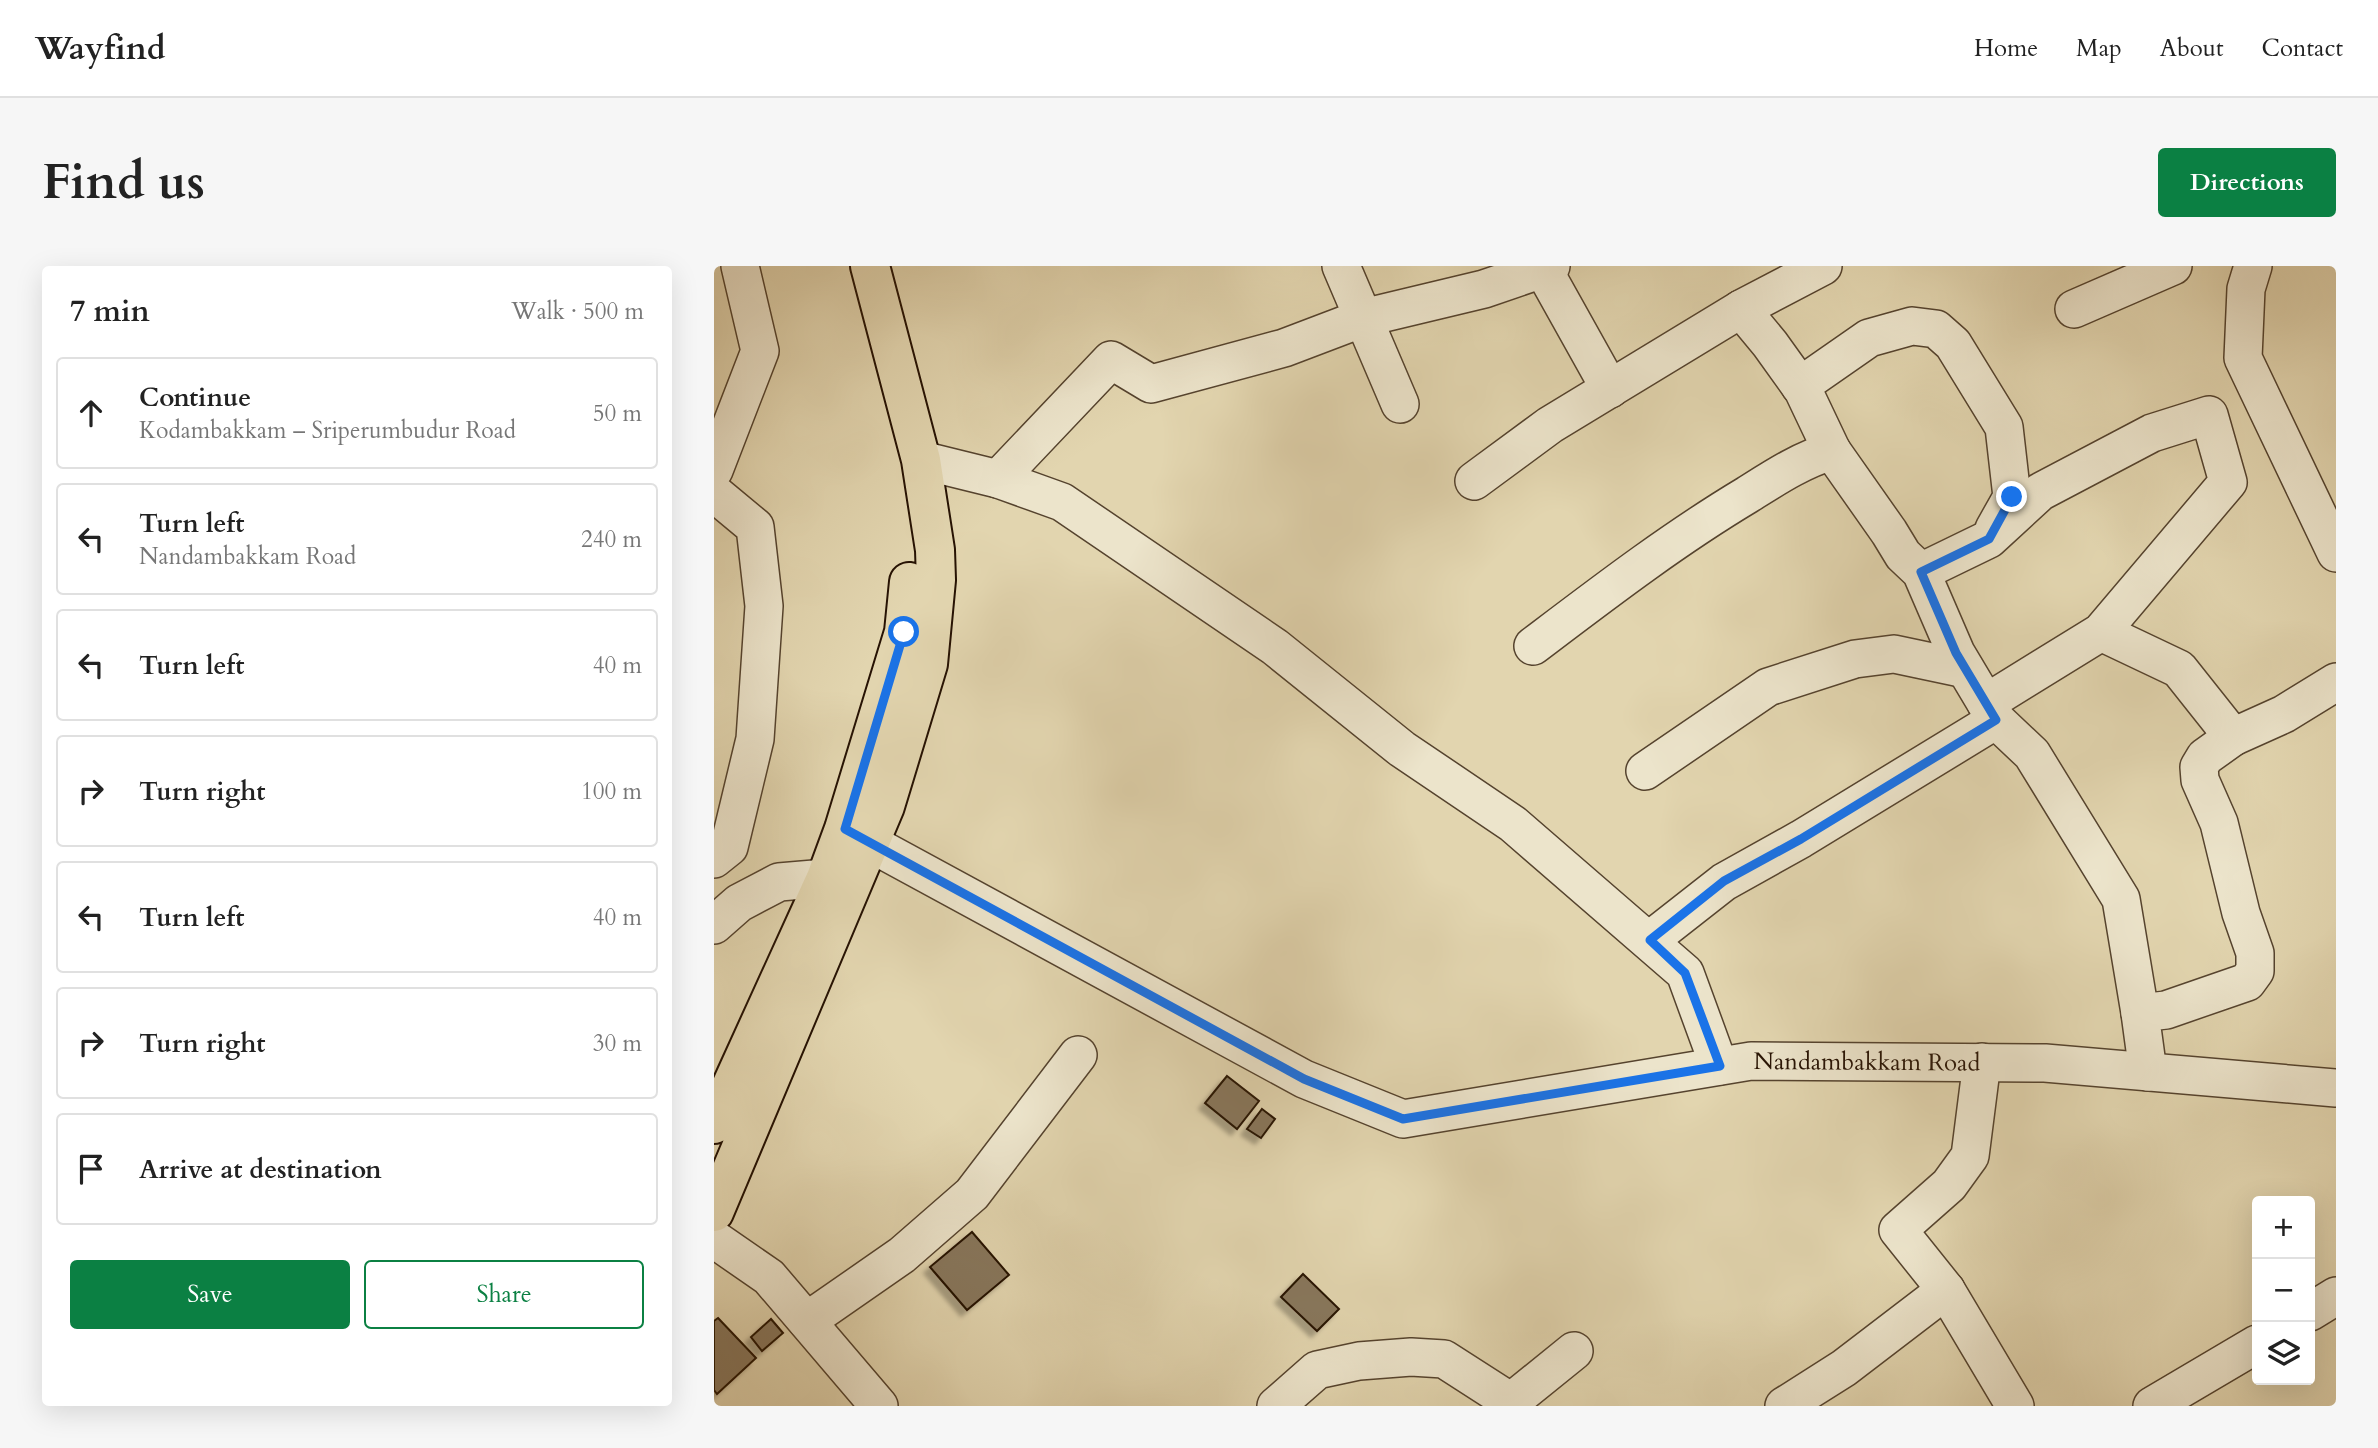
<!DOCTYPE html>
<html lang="en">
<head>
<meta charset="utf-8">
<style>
  body { margin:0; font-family:Cardo,serif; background:#f6f6f6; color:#222 }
  .controls { position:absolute; right:21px; bottom:21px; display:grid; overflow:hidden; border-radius:7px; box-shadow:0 7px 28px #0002 }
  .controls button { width:63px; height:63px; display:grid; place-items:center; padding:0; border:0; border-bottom:2px solid #e0e0e0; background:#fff; color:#222; font:35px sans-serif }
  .stop { position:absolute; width:21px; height:21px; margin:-16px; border:5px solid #1a73e8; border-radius:50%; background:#fff }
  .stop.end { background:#1a73e8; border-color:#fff; box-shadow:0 2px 7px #0008 }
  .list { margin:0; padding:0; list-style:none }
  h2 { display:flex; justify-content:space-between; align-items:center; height:91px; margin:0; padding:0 28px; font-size:30px }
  h2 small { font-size:23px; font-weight:400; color:#767676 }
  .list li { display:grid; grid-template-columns:46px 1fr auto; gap:21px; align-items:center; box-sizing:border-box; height:112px; margin:0 14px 14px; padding:0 14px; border:2px solid #e0e0e0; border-radius:7px }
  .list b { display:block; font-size:26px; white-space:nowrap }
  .list p { margin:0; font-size:23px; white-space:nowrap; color:#767676 }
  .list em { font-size:23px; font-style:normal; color:#767676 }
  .actions { display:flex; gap:14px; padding:21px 28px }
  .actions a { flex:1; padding:16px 0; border:2px solid #0b8043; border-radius:7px; text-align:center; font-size:24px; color:#0b8043 }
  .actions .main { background:#0b8043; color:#fff }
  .icon { flex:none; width:38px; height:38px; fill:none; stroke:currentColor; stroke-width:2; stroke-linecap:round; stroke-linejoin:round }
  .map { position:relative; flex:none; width:1622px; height:1140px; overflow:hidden; border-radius:7px }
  header { display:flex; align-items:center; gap:42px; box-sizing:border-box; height:98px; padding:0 35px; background:#fff; border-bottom:2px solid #e0e0e0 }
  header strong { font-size:33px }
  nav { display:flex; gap:38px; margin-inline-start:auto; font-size:24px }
  .intro { display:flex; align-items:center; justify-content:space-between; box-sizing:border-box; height:168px; padding:0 42px }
  h1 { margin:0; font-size:49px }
  .button { padding:18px 32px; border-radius:7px; background:#0b8043; color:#fff; font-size:24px; font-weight:700 }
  main { display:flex; gap:42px; padding:0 42px }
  aside { flex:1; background:#fff; border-radius:7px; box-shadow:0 7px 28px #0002 }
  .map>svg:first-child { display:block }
  .building { fill:#88775c; stroke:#261203; stroke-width:2; filter:url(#shadow) }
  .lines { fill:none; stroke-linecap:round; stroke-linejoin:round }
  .minor-casing { stroke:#55432e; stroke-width:40 }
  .major-casing { stroke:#261203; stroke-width:42 }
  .minor { stroke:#ece4cb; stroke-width:37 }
  .major { stroke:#e2d5af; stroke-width:38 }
  .route { stroke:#1a73e8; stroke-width:9 }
  .labels { text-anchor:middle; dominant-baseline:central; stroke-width:5; stroke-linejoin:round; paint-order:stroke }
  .street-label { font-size:24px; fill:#261203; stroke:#ece4cb }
</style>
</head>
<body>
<header>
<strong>Wayfind</strong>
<nav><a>Home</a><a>Map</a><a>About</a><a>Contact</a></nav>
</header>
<div class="intro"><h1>Find us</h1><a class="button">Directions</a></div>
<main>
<aside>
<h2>7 min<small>Walk · 500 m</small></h2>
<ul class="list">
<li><svg class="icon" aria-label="ahead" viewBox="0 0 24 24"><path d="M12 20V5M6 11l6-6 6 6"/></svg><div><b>Continue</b><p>Kodambakkam – Sriperumbudur Road</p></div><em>50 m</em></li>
<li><svg class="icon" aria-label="left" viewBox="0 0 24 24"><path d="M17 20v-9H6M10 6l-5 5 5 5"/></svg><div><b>Turn left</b><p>Nandambakkam Road</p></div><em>240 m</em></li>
<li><svg class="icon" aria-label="left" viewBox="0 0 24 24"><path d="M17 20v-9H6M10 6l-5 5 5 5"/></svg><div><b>Turn left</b></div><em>40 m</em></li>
<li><svg class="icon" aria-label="right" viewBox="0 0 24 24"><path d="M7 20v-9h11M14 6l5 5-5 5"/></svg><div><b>Turn right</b></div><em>100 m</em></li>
<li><svg class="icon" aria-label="left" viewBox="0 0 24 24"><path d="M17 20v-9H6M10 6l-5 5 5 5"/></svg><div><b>Turn left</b></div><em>40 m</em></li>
<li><svg class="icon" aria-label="right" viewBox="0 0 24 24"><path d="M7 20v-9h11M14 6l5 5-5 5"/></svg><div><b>Turn right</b></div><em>30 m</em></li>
<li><svg class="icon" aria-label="arrive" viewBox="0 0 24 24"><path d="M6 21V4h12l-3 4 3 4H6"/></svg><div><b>Arrive at destination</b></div></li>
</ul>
<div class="actions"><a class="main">Save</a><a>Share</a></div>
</aside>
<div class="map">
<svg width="1622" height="1140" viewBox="0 0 1622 1140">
  <defs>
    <filter id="shadow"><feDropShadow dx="-6" dy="6" stdDeviation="2" flood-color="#0004"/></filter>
  </defs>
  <rect width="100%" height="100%" fill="#e2d5af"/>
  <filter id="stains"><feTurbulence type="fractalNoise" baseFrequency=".00286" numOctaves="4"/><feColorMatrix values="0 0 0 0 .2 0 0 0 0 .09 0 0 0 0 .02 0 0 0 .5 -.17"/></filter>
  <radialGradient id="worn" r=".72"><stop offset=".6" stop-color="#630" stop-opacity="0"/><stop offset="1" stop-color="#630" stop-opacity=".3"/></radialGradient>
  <path class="building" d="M 513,810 L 545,835 L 523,863 L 491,837 Z
    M 548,843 L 561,853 L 547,872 L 533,863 Z
    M 258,966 L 295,1009 L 253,1044 L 216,1001 Z
    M 589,1008 L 625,1043 L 603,1065 L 567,1031 Z
    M 4,1052 L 42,1092 L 3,1128 L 0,1124 L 0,1055 Z
    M 57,1053 L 69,1067 L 48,1085 L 37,1071 Z"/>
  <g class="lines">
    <defs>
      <g id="minor">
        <path d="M 627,0 L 686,138"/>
        <path d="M 1539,0 L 1532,23 L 1529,92 L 1622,287"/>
        <path d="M 829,3 L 896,123"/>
        <path d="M 1027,43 L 1056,78 L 1089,124 L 1118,185"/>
        <path d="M 1360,43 L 1459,0"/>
        <path d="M 1086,120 L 1155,72 L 1198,60 L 1222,63 L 1239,78 L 1290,161 L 1298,231 L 1280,263"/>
        <path d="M 207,194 L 284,213 L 348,236 L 561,381 L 688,483 L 799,558 L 971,707 L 1005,800"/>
        <path d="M 0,204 L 46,85 L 26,0"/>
        <path d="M 284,213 L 397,94 L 437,118 L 570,82 L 649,52 L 770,23 L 837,0"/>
        <path d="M 760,215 L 836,159 L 1027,43 L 1109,0"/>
        <path d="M 0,227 L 41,261 L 50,340 L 41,473 L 15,581 L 0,593"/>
        <path d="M 1207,306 L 1275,273 L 1326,226 L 1438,167 L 1495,149 L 1514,216 L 1387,366 L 1272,437"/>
        <path d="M 1387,366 L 1465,403 L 1519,471 L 1570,448 L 1622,416"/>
        <path d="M 819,380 C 889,327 958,274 1033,229 C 1060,212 1087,194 1118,185 L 1175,266 L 1189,289 L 1207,306 L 1242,387 L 1282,454"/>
        <path d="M 931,505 L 1054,421 L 1141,393 L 1180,388 L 1251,403"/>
        <path id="s1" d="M 130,563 L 590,813 L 689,853 L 1037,795 L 1331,797 L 1622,822"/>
        <path d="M 0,659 L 25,637 L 65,616 L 112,612 L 135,622"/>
        <path d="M 936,674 L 1010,616 L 1087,573 L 1282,454 L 1318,488 L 1407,633 L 1426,747"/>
        <path d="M 1268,796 L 1256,890 L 1235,919 L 1184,964 L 1232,1024 L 1301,1140"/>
        <path d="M 1434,806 L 1426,747 L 1452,744 L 1533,716 L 1541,705 L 1541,687 L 1527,647 L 1505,557 L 1486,514 L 1485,501 L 1491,491 L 1519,471"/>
        <path d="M 0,973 L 55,1011 L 165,1140"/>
        <path d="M 1596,1046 L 1622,1030"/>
        <path d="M 93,1055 L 188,989 L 258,928 L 364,789"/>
        <path d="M 562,1140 L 603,1104 L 645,1095 L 697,1091 L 730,1093 L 797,1136"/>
        <path d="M 792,1140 L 860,1085"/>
        <path d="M 1070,1140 L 1130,1102 L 1232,1024"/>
        <path d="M 1438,1140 L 1543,1078"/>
      </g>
      <path id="major" d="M 0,858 L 112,612 L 130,563 L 190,366 L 195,316
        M 0,946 L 171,540 L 214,398 L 222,314 L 221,284 L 207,194 L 156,0"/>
    </defs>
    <use href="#minor" class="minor-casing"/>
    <use href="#major" class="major-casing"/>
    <use href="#minor" class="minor"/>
    <use href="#major" class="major"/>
  </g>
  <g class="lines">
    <path class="route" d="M 190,366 L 131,563 L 590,813 L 689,853 L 1006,800 L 971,707 L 936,674 L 1010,615 L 1087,573 L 1282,454 L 1242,387 L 1207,306 L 1275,273 L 1298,231"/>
  </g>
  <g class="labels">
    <g class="street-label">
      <text stroke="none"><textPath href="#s1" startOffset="1099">Nandambakkam Road</textPath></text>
    </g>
  </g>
  <rect width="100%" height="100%" filter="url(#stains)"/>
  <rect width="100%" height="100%" fill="url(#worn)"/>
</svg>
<div class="controls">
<button>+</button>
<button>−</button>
<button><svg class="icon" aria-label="layers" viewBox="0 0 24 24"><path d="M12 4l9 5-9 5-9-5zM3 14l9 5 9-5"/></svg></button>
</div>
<div class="stop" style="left:190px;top:366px"></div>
<div class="stop end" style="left:1298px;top:231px"></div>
</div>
</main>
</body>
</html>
